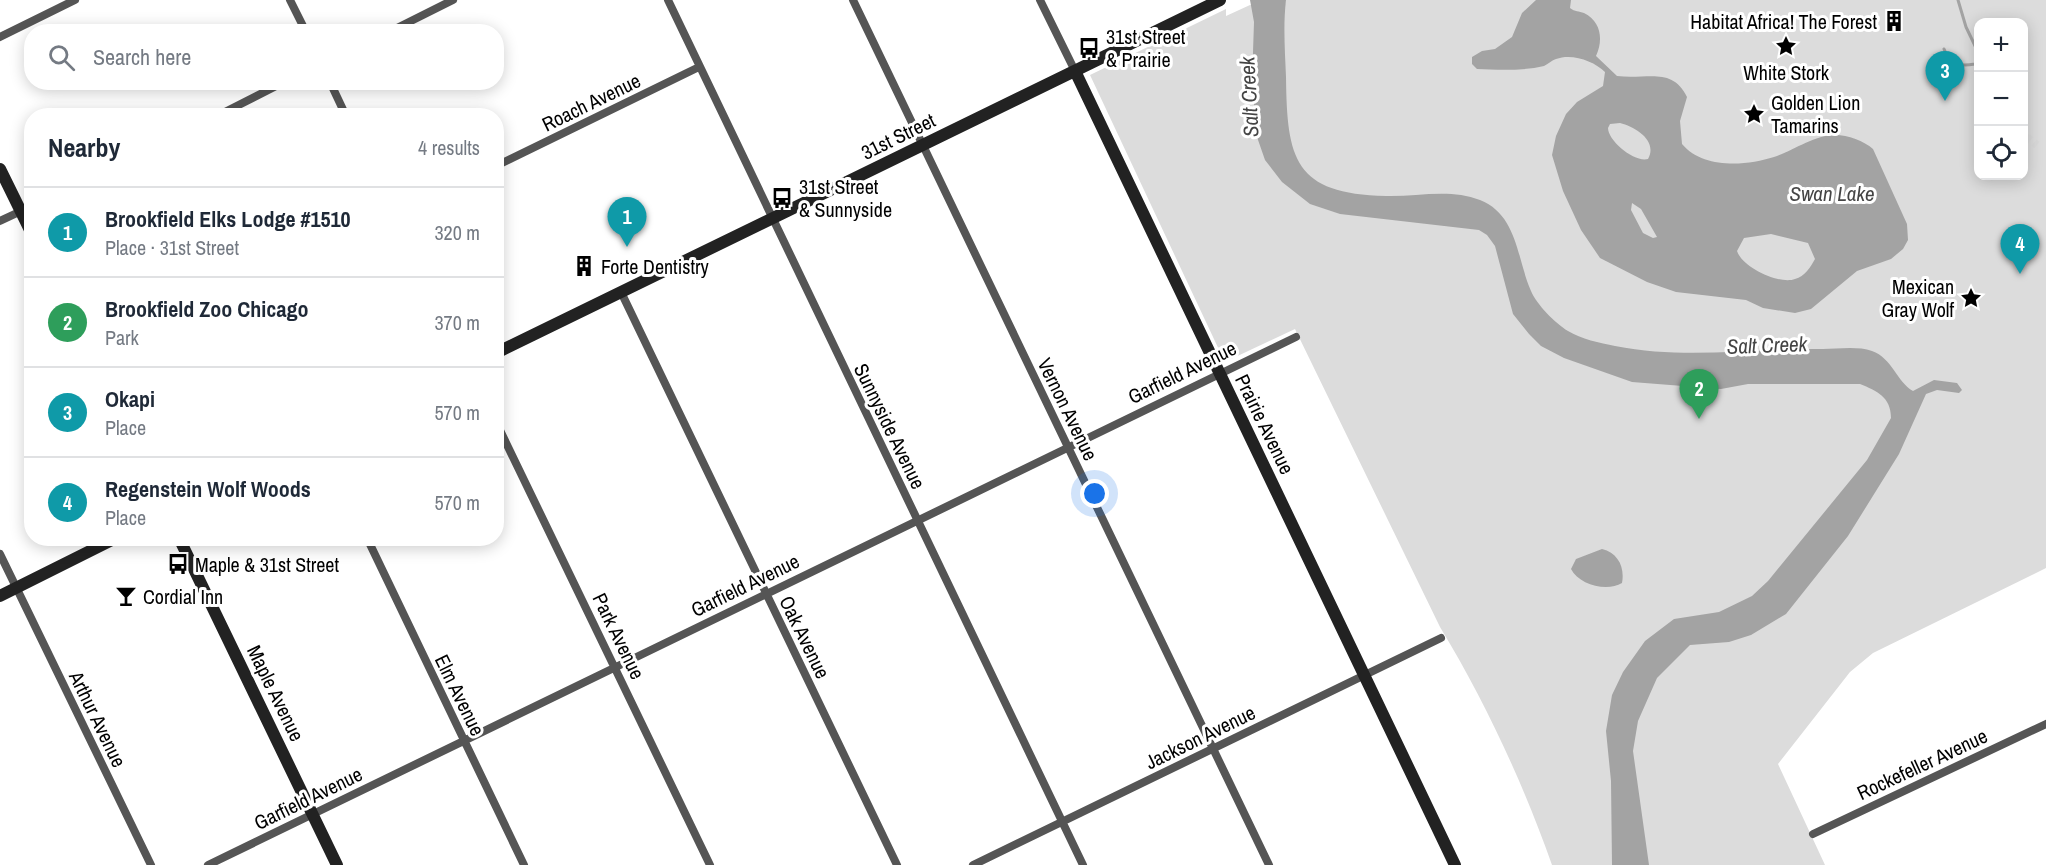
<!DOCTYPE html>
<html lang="en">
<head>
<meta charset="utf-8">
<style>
  body { margin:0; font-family:"Archivo Narrow",sans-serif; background:#f2f2f3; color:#1f2937 }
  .controls { position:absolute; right:18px; top:18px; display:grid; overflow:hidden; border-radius:12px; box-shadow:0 3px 15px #0003 }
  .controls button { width:54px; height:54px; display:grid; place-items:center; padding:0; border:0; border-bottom:2px solid #e0e1e3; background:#fff; color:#1f2937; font:30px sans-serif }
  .you { position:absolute; left:1095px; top:494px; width:21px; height:21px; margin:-15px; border:4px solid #fff; border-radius:50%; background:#1a73e8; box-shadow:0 0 0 9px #1a73e833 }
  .badge { display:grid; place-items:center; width:39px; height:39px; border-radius:50%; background:#1a73e8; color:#fff; font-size:20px; font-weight:700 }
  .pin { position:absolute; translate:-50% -50px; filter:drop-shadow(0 2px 3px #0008) }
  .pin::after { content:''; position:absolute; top:32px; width:21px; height:18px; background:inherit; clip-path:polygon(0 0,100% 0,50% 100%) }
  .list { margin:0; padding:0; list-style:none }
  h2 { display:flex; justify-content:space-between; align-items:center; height:78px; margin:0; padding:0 24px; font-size:26px }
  h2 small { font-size:20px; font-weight:400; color:#747a83 }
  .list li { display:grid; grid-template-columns:39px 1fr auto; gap:18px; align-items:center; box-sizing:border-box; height:90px; padding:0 24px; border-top:2px solid #e0e1e3 }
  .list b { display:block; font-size:22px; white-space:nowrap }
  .list p { margin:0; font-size:20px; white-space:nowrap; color:#747a83 }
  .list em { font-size:20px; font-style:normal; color:#747a83 }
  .icon { flex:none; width:33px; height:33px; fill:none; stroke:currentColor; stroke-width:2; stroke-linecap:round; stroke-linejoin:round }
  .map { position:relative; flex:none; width:2046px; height:865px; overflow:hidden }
  .search { position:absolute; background:#fff; box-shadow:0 3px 15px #0003; left:24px; top:24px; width:480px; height:66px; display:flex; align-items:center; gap:15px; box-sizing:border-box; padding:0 21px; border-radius:24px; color:#747a83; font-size:22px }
  .panel { position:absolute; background:#fff; box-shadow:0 3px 15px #0003; left:24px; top:108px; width:480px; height:438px; border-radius:24px }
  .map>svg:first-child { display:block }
  .green { fill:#dcdcdc; fill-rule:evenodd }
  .water { fill:#a3a3a3; fill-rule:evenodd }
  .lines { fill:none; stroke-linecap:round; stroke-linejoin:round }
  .stream { stroke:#a3a3a3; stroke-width:3 }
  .street-tunnel { stroke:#d9d9d9; stroke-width:8; stroke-dasharray:8 4; stroke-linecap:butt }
  .street { stroke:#555; stroke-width:8 }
  .secondary { stroke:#222; stroke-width:12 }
  .labels { text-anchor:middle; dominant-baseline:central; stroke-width:6; stroke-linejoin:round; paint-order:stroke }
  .poi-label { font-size:20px; fill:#000; stroke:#fff; text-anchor:start }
  .street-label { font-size:20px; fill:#000; stroke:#fff }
  .water-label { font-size:21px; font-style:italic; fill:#444; stroke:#fff }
</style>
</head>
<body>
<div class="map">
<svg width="2046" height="865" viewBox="0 0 2046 865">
  <rect width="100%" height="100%" fill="#fff"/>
  <path class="green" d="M 1286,0 L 2046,0 L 2046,568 L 1873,653 L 1850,672 L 1778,764 L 1825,865 L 1552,865 C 1523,783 1485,701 1440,627 L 1295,329 L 1229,360 L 1221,354 L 1090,75 L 1226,9 L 1226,16 L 1250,5 L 1284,9 ZM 1978,22 L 2024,22 L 2024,176 L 1978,176 Z"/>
  <path class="water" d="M 1250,0 L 1286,0 C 1283,25 1285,52 1286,77 C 1287,159 1294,194 1386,196 C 1416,197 1450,188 1480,200 C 1518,215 1517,260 1531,291 C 1537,305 1555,323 1568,331 C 1581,339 1600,343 1615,346 C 1687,360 1751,348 1823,349 C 1837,349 1858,346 1872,351 C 1892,358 1897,382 1913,391 L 1934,380 L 1957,383 L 1962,390 L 1959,393 L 1937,390 L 1926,394 L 1899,454 L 1848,536 L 1786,614 L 1751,635 L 1729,642 L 1690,645 L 1657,678 L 1638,721 L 1633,751 L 1649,865 L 1612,865 L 1611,781 L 1606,731 L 1612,695 L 1623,672 L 1645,641 L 1674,619 L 1719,612 L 1752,596 L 1768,581 L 1867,460 L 1891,418 C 1891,397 1877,391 1860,384 L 1748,384 L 1721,389 L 1632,382 L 1564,358 L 1541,346 L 1529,334 L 1513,314 L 1495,246 L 1487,235 L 1479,230 L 1340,214 L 1310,204 L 1282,182 L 1265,160 L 1257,137 L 1252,82 L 1254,22 Z
    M 1536,0 L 1571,0 L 1570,8 C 1575,12 1579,11 1584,13 C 1602,22 1603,41 1596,56 L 1617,76 C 1647,80 1672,66 1687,97 L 1680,121 L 1682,144 C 1703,169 1746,166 1774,157 C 1793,151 1814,135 1835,135 C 1848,135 1864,141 1873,149 L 1907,224 L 1908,240 L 1903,249 L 1891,259 L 1857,271 L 1811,309 L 1795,313 L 1763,308 L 1746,300 L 1676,292 L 1647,282 L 1600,258 L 1581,230 L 1563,191 L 1552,155 L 1556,136 L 1566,114 L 1577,102 L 1603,86 L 1605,72 C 1594,61 1572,53 1556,59 C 1552,60 1548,64 1544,66 C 1523,71 1498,70 1477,69 L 1472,64 L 1472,57 L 1482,51 L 1495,49 L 1512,37 L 1522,13 ZM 1620,123 C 1636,127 1658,141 1648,159 C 1635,163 1608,141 1608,128 L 1610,124 ZM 1632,203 L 1641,209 L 1657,237 L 1653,238 L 1643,233 L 1631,210 ZM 1771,234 L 1808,243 L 1815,259 C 1810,268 1805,276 1795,279 C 1779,285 1742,267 1737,251 L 1744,238 Z
    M 1602,549 C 1618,553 1625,567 1622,583 C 1607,592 1579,585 1571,569 L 1576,559 Z"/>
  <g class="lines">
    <path class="stream" d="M 1958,0 L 1966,27 L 1978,52
      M 1944,49 C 1950,65 1959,67 1975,64
      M 1975,64 L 1978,72"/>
    <path class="street-tunnel" d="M 2024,140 L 2028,138 L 2037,145
      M 1994,176 L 1995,180"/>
    <path class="street" d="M 290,0 L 306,32
      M 668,0 L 1083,865
      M 853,0 L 1269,865
      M 1040,0 L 1075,71
      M 389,32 L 453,0
      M 0,37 L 75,0
      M 330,82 L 346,116
      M 217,116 L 284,82
      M 496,166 L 699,67
      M 0,221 L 32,206
      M 621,292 L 897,865
      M 496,422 L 710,865
      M 367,538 L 524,865
      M 0,554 L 151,865
      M 1813,834 L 2046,724
      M 208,865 L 1296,337
      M 973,865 L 1441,638"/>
    <path class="secondary" d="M 1075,71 L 1455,865
      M 0,169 L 32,234
      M 496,353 L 1220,0
      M 179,538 L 337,865
      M 0,596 L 116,538"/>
  </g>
  <defs>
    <symbol id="building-bare" viewBox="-9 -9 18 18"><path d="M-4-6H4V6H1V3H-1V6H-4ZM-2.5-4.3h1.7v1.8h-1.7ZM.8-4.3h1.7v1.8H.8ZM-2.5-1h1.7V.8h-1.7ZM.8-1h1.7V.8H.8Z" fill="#000" stroke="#fff" stroke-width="2.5" paint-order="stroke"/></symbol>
    <symbol id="sight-bare" viewBox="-9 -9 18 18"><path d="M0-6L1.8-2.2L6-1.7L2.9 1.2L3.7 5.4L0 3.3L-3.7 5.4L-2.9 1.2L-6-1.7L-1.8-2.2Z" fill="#000" stroke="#fff" stroke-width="2.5" paint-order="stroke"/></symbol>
    <symbol id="bus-bare" viewBox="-9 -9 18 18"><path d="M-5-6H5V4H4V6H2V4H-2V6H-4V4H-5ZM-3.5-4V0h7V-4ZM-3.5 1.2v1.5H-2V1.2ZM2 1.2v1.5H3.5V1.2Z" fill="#000" stroke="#fff" stroke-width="2.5" paint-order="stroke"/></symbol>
    <symbol id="bar-bare" viewBox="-9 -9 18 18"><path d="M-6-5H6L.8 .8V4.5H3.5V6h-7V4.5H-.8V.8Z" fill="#000" stroke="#fff" stroke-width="2.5" paint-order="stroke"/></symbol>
  </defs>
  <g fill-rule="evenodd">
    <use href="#building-bare" x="1879" y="6" width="30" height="30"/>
    <use href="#sight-bare" x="1771" y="31" width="30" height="30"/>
    <use href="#bus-bare" x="1074" y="33" width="30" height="30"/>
    <use href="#sight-bare" x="1739" y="99" width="30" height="30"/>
    <use href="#bus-bare" x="767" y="183" width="30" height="30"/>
    <use href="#building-bare" x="569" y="251" width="30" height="30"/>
    <use href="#sight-bare" x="1956" y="283" width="30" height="30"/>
    <use href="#bus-bare" x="163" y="549" width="30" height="30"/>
    <use href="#bar-bare" x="111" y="581" width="30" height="30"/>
  </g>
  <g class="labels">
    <g class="poi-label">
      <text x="1877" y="21" text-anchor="end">Habitat Africa! The Forest</text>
      <text x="1106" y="36">31st Street<tspan x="1106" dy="23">&amp; Prairie</tspan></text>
      <text x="1786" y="72" text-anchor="middle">White Stork</text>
      <text x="1771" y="102">Golden Lion<tspan x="1771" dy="23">Tamarins</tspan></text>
      <text x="799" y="186">31st Street<tspan x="799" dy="23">&amp; Sunnyside</tspan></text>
      <text x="601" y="266">Forte Dentistry</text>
      <text x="1954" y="286" text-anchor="end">Mexican<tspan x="1954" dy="23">Gray Wolf</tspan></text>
      <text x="195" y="564">Maple &amp; 31st Street</text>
      <text x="143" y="596">Cordial Inn</text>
    </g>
    <g class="street-label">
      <text transform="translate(591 102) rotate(-26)">Roach Avenue</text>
      <text transform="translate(898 136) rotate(-26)">31st Street</text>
      <text transform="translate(1182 372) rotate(-26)">Garfield Avenue</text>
      <text transform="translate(1068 409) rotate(64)">Vernon Avenue</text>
      <text transform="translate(1265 424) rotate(64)">Prairie Avenue</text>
      <text transform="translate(890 426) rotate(64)">Sunnyside Avenue</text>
      <text transform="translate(745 585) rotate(-26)">Garfield Avenue</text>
      <text transform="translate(619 636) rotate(64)">Park Avenue</text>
      <text transform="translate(805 637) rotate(64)">Oak Avenue</text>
      <text transform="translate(276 693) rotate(64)">Maple Avenue</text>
      <text transform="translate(460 695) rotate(64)">Elm Avenue</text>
      <text transform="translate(98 719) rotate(64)">Arthur Avenue</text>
      <text transform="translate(1200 737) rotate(-26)">Jackson Avenue</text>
      <text transform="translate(1922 764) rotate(-25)">Rockefeller Avenue</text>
      <text transform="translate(308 798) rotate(-26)">Garfield Avenue</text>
    </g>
    <g class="water-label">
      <text transform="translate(1249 97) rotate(-93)">Salt Creek</text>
      <text x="1832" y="193">Swan Lake</text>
      <text transform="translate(1767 345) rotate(-2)">Salt Creek</text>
    </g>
  </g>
</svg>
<div class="controls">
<button>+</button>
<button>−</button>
<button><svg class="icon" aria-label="locate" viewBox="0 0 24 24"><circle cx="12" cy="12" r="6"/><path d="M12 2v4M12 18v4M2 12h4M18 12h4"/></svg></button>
</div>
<div class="you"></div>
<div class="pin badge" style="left:627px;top:247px;background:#0f9aa8">1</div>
<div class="pin badge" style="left:1699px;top:419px;background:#2e9e5b">2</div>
<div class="pin badge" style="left:1945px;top:101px;background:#0f9aa8">3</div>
<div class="pin badge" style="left:2020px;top:274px;background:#0f9aa8">4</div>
<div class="search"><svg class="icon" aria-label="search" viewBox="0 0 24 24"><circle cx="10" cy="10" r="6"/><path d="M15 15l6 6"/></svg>Search here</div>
<section class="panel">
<h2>Nearby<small>4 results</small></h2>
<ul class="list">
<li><span class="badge" style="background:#0f9aa8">1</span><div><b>Brookfield Elks Lodge #1510</b><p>Place · 31st Street</p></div><em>320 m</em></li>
<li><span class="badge" style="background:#2e9e5b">2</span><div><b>Brookfield Zoo Chicago</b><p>Park</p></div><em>370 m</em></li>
<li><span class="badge" style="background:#0f9aa8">3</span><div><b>Okapi</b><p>Place</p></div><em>570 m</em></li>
<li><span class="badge" style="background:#0f9aa8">4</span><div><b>Regenstein Wolf Woods</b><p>Place</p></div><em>570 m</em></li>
</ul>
</section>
</div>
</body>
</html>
